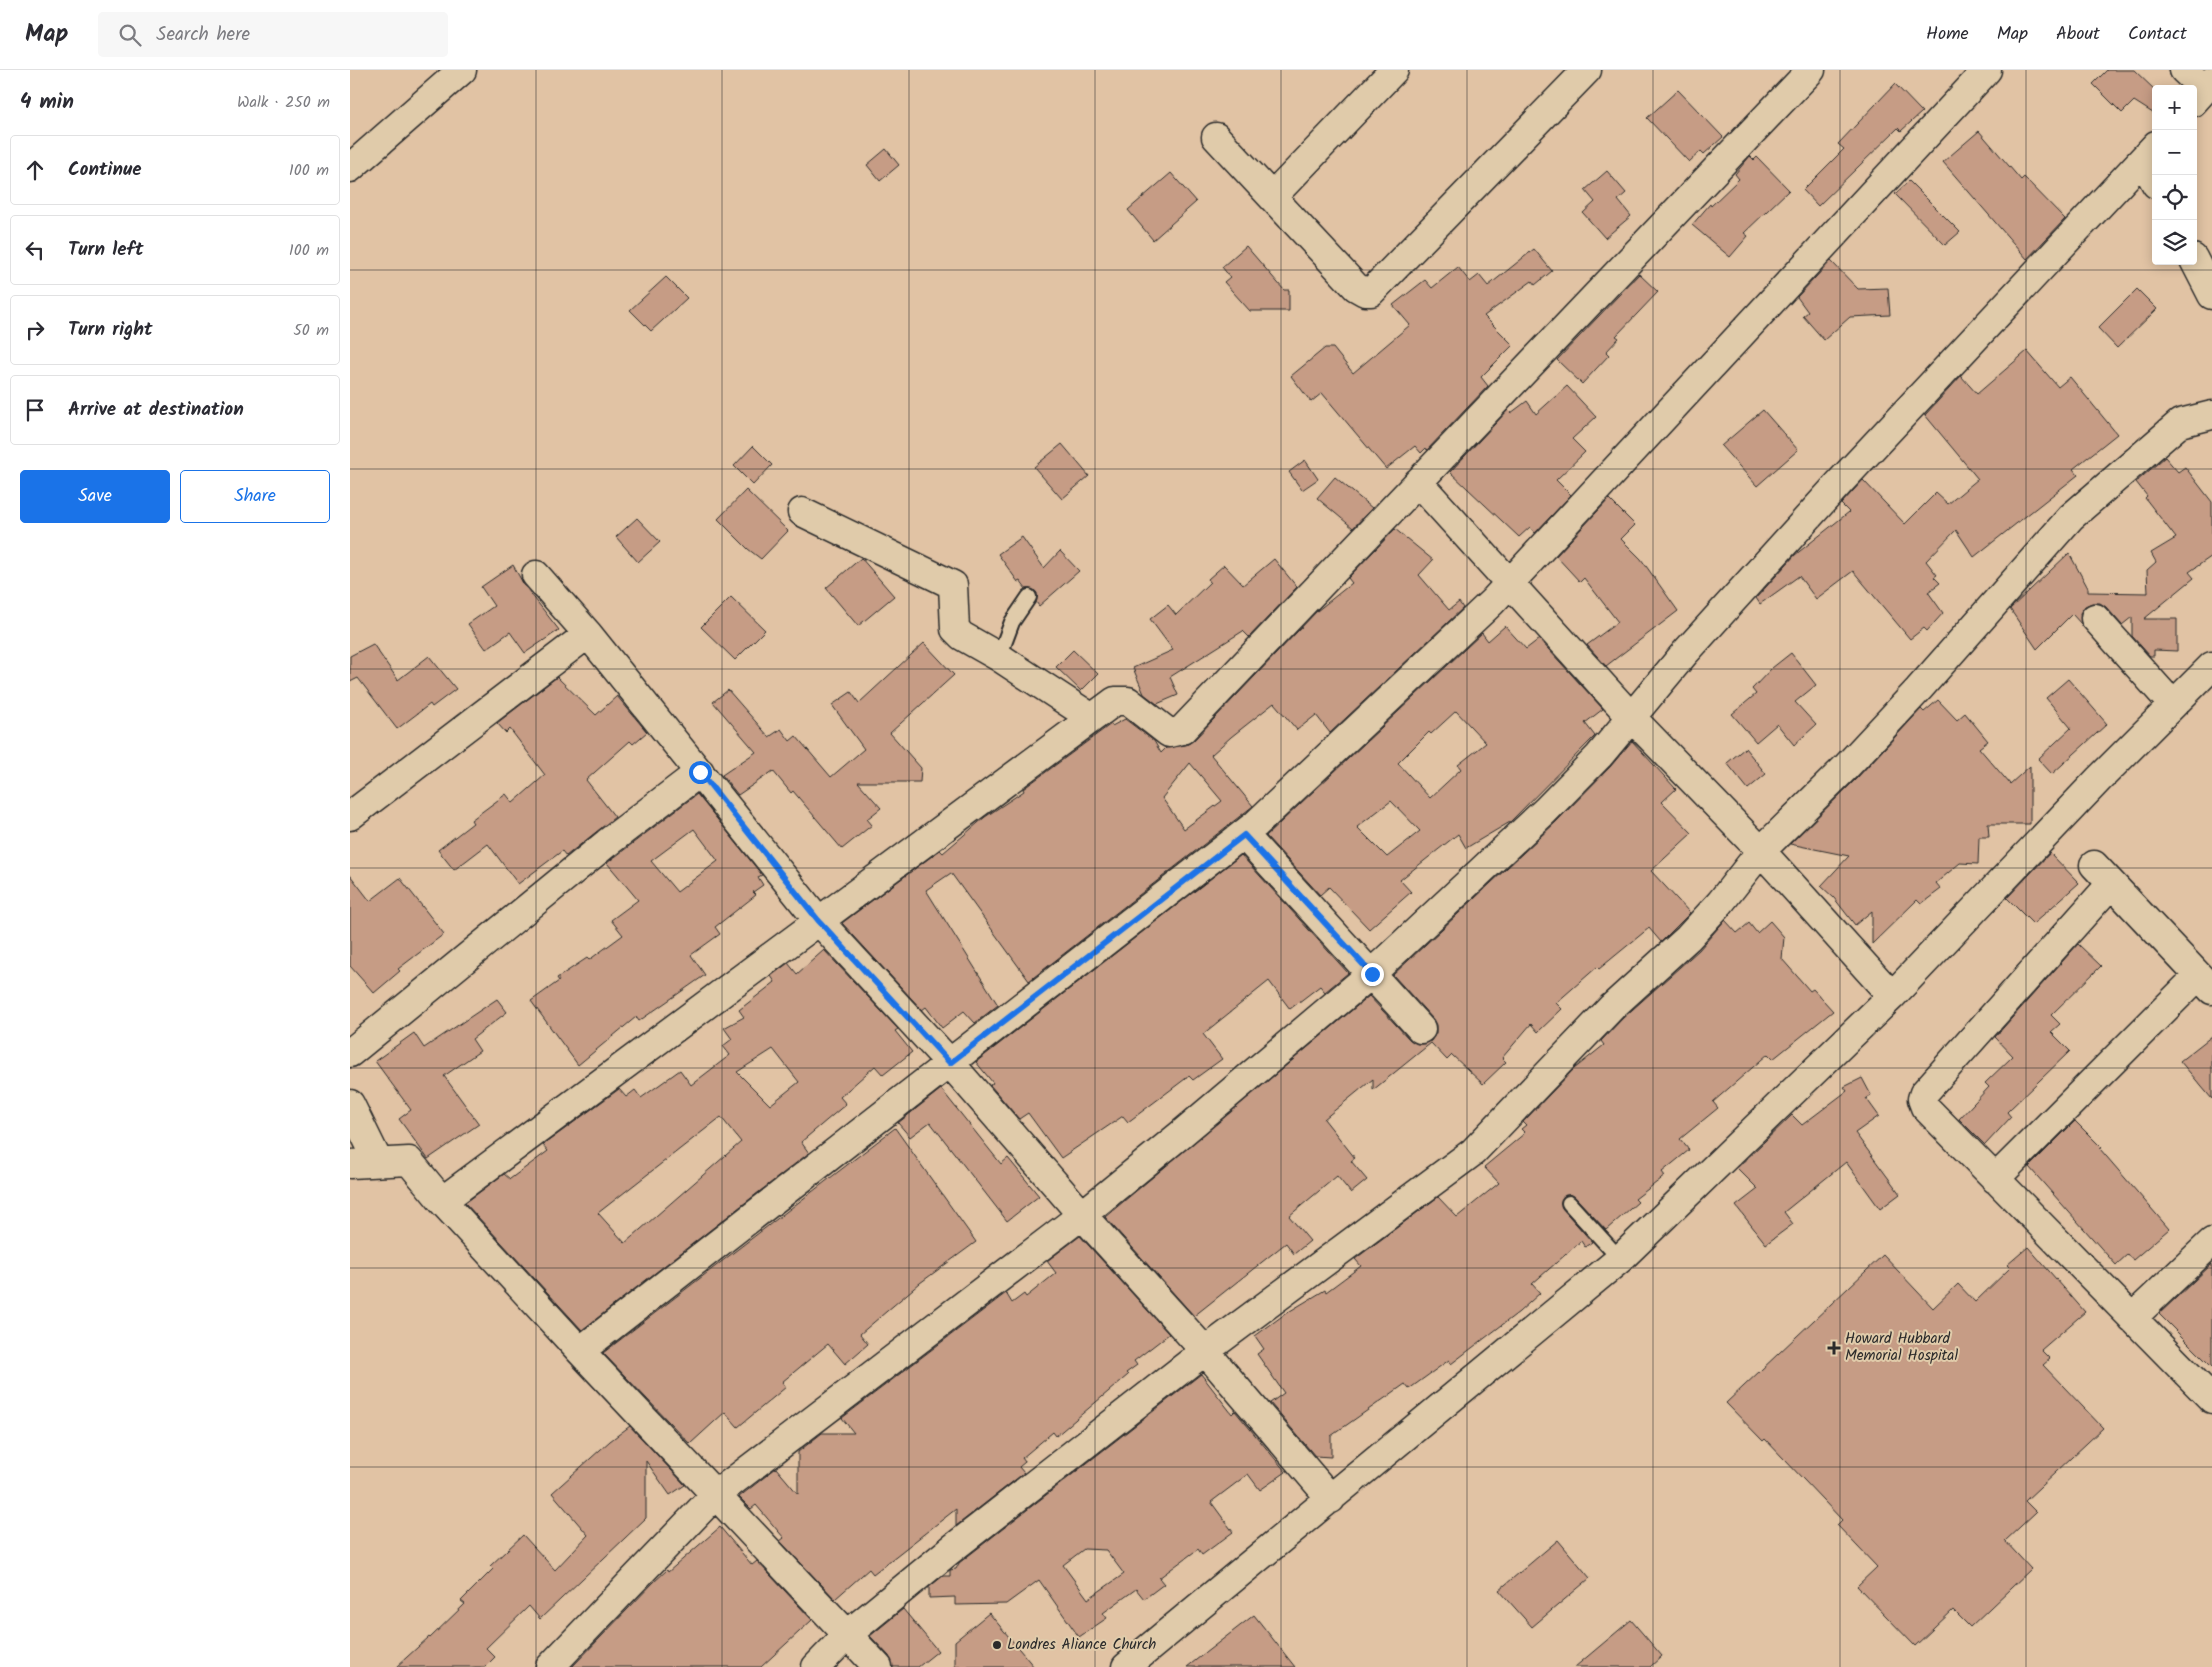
<!DOCTYPE html>
<html lang="en">
<head>
<meta charset="utf-8">
<style>
  body { margin:0; font-family:Kalam,sans-serif; background:#f7f7f7; color:#2b2b33 }
  .controls { position:absolute; right:15px; top:15px; display:grid; overflow:hidden; border-radius:5px; box-shadow:0 2px 12px #0003 }
  .controls button { width:45px; height:45px; display:grid; place-items:center; padding:0; border:0; border-bottom:1px solid #e1e1e2; background:#fff; color:#2b2b33; font:25px sans-serif }
  .stop { position:absolute; width:15px; height:15px; margin:-11px; border:4px solid #1a73e8; border-radius:50%; background:#fff }
  .stop.end { background:#1a73e8; border-color:#fff; box-shadow:0 1px 5px #0008 }
  .list { margin:0; padding:0; list-style:none }
  h2 { display:flex; justify-content:space-between; align-items:center; height:65px; margin:0; padding:0 20px; font-size:21px }
  h2 small { font-size:16px; font-weight:400; color:#7c7c81 }
  .list li { display:grid; grid-template-columns:32px 1fr auto; gap:15px; align-items:center; box-sizing:border-box; height:70px; margin:0 10px 10px; padding:0 10px; border:1px solid #e1e1e2; border-radius:5px }
  .list b { display:block; font-size:19px; white-space:nowrap }
  .list em { font-size:16px; font-style:normal; color:#7c7c81 }
  .actions { display:flex; gap:10px; padding:15px 20px }
  .actions a { flex:1; padding:11px 0; border:1px solid #1a73e8; border-radius:5px; text-align:center; font-size:18px; color:#1a73e8 }
  .actions .main { background:#1a73e8; color:#fff }
  .icon { flex:none; width:28px; height:28px; fill:none; stroke:currentColor; stroke-width:2; stroke-linecap:round; stroke-linejoin:round }
  .map { position:relative; flex:none; width:1862px; height:1597px; overflow:hidden }
  header { display:flex; align-items:center; gap:30px; box-sizing:border-box; height:70px; padding:0 25px; background:#fff; border-bottom:1px solid #e1e1e2 }
  header strong { font-size:24px }
  nav { display:flex; gap:28px; margin-inline-start:auto; font-size:18px }
  .search { width:350px; height:45px; background:#f7f7f7; display:flex; align-items:center; gap:12px; box-sizing:border-box; padding:0 18px; border-radius:5px; color:#7c7c81; font-size:19px }
  main { display:flex }
  aside { flex:1; background:#fff }
  .map>svg:first-child { display:block }
  .building { fill:#c69c85; stroke:#2b2b2b; fill-rule:evenodd }
  .lines { fill:none; stroke-linecap:round; stroke-linejoin:round }
  .service-casing { stroke:#2b2b2b; stroke-width:18 }
  .minor-casing { stroke:#2b2b2b; stroke-width:31 }
  .service { stroke:#e0cbaa; stroke-width:14 }
  .minor { stroke:#e0cbaa; stroke-width:28 }
  .route { stroke:#1a73e8; stroke-width:6 }
  .grid { fill:none; stroke:#2b2b2b; stroke-width:1; stroke-opacity:0.55 }
  .poi-dot { fill:#2b2b2b; stroke:#e0cbaa; stroke-width:2 }
  .labels { text-anchor:middle; dominant-baseline:central; stroke-width:4; stroke-linejoin:round; paint-order:stroke }
  .poi-label { font-size:15px; fill:#2b2b2b; stroke:#e0cbaa; text-anchor:start }
</style>
</head>
<body>
<header>
<strong>Map</strong>
<div class="search"><svg class="icon" aria-label="search" viewBox="0 0 24 24"><circle cx="10" cy="10" r="6"/><path d="M15 15l6 6"/></svg>Search here</div>
<nav><a>Home</a><a>Map</a><a>About</a><a>Contact</a></nav>
</header>
<main>
<aside>
<h2>4 min<small>Walk · 250 m</small></h2>
<ul class="list">
<li><svg class="icon" aria-label="ahead" viewBox="0 0 24 24"><path d="M12 20V5M6 11l6-6 6 6"/></svg><div><b>Continue</b></div><em>100 m</em></li>
<li><svg class="icon" aria-label="left" viewBox="0 0 24 24"><path d="M17 20v-9H6M10 6l-5 5 5 5"/></svg><div><b>Turn left</b></div><em>100 m</em></li>
<li><svg class="icon" aria-label="right" viewBox="0 0 24 24"><path d="M7 20v-9h11M14 6l5 5-5 5"/></svg><div><b>Turn right</b></div><em>50 m</em></li>
<li><svg class="icon" aria-label="arrive" viewBox="0 0 24 24"><path d="M6 21V4h12l-3 4 3 4H6"/></svg><div><b>Arrive at destination</b></div></li>
</ul>
<div class="actions"><a class="main">Save</a><a>Share</a></div>
</aside>
<div class="map">
<svg width="1862" height="1597" viewBox="0 0 1862 1597">
  <rect width="100%" height="100%" fill="#e1c3a4"/>
  <filter id="ink" filterUnits="userSpaceOnUse"><feTurbulence type="fractalNoise" baseFrequency=".02" numOctaves="2"/><feDisplacementMap in="SourceGraphic" scale="10" xChannelSelector="R" yChannelSelector="G"/><feConvolveMatrix kernelMatrix="1 2 1 2 8 2 1 2 1" color-interpolation-filters="sRGB"/></filter>
  <g filter="url(#ink)">
    <path class="building" d="M 1757,0 L 1784,0 L 1806,21 L 1806,45 L 1784,31 L 1772,43 L 1743,14 Z
      M 1545,14 L 1572,42 L 1551,61 L 1548,58 L 1468,136 L 1453,120 L 1494,79 L 1488,74 Z
      M 1328,20 L 1373,67 L 1354,84 L 1351,81 L 1339,92 L 1297,48 Z
      M 1629,61 L 1671,110 L 1674,107 L 1715,149 L 1677,189 L 1593,92 Z
      M 536,79 L 549,95 L 530,111 L 517,95 Z
      M 1400,86 L 1404,90 L 1407,87 L 1439,120 L 1394,163 L 1398,166 L 1380,187 L 1342,155 L 1360,134 L 1361,136 L 1389,109 L 1385,104 Z
      M 1257,101 L 1276,123 L 1268,130 L 1281,146 L 1255,168 L 1233,143 L 1245,132 L 1235,120 Z
      M 821,103 L 846,132 L 803,170 L 778,140 Z
      M 1559,111 L 1610,162 L 1595,175 L 1545,124 Z
      M 896,176 L 934,220 L 939,220 L 939,241 L 900,241 L 874,212 L 880,207 L 872,197 Z
      M 1184,179 L 1202,201 L 1185,215 L 1182,211 L 1134,246 L 1163,275 L 1131,307 L 1138,316 L 1077,380 L 1076,378 L 1071,383 L 1065,376 L 1036,399 L 972,323 L 961,332 L 941,306 L 975,278 L 983,278 L 1003,303 L 1060,255 L 1043,235 L 1075,210 L 1082,218 L 1108,197 L 1120,212 L 1129,205 L 1138,216 Z
      M 1481,191 L 1508,219 L 1538,218 L 1540,245 L 1500,247 L 1474,270 L 1453,246 L 1458,242 L 1447,227 Z
      M 1289,204 L 1308,222 L 1266,266 L 1269,268 L 1256,282 L 1259,285 L 1232,314 L 1207,290 Z
      M 316,207 L 337,228 L 301,261 L 280,240 Z
      M 1787,219 L 1807,239 L 1767,278 L 1748,258 Z
      M 1677,281 L 1708,317 L 1720,307 L 1767,364 L 1723,399 L 1728,405 L 1624,487 L 1606,460 L 1576,491 L 1587,505 L 1584,507 L 1590,513 L 1578,522 L 1593,543 L 1577,561 L 1574,558 L 1560,569 L 1503,501 L 1466,529 L 1449,506 L 1410,534 L 1406,528 L 1445,485 L 1499,442 L 1491,434 L 1513,410 L 1555,454 L 1586,423 L 1598,434 L 1628,409 L 1575,345 L 1611,306 L 1627,324 Z
      M 1217,316 L 1246,347 L 1222,369 L 1235,382 L 1206,410 L 1221,425 L 1185,463 L 1180,457 L 1169,467 L 1100,402 L 1158,340 L 1161,343 L 1177,331 L 1186,344 Z
      M 1413,340 L 1448,380 L 1407,416 L 1371,376 Z
      M 712,374 L 739,406 L 712,429 L 684,397 Z
      M 403,376 L 422,395 L 403,415 L 384,396 Z
      M 1815,387 L 1828,402 L 1835,397 L 1862,432 L 1862,486 L 1839,502 L 1844,508 L 1794,549 L 1827,549 L 1827,581 L 1804,580 L 1804,586 L 1800,586 L 1782,566 L 1782,547 L 1772,555 L 1756,537 L 1750,533 L 1742,533 L 1735,536 L 1730,543 L 1732,555 L 1722,544 L 1687,579 L 1660,539 L 1719,483 L 1738,518 L 1738,522 L 1798,523 L 1797,500 L 1806,492 L 1801,483 L 1826,468 L 1795,428 L 1797,426 L 1786,412 Z
      M 955,390 L 968,409 L 952,420 L 939,402 Z
      M 985,407 L 1022,438 L 1003,458 L 967,428 Z
      M 396,420 L 438,461 L 411,489 L 398,479 L 368,449 Z
      M 1259,429 L 1285,455 L 1271,469 L 1291,489 L 1328,541 L 1256,596 L 1237,575 L 1268,552 L 1234,508 L 1230,512 L 1206,486 Z
      M 287,448 L 310,472 L 288,492 L 266,467 Z
      M 1045,459 L 1083,490 L 1069,505 L 1099,540 L 1109,532 L 1113,538 L 980,663 L 966,645 L 947,660 L 924,633 L 881,667 L 861,685 L 903,736 L 679,911 L 601,803 L 576,820 L 648,935 L 625,953 L 614,941 L 592,958 L 576,937 L 572,940 L 492,853 L 590,780 L 593,783 L 635,747 L 674,721 L 673,719 L 761,654 L 762,656 L 775,649 L 804,671 L 811,683 L 816,678 L 836,675 L 843,671 L 967,541 L 1002,513 L 998,508 ZM 840,693 L 872,731 L 834,759 L 812,728 Z
      M 672,467 L 694,498 L 710,481 L 729,501 L 689,536 L 686,532 L 687,523 L 683,520 L 676,519 L 670,511 L 668,512 L 648,484 Z
      M 511,488 L 544,526 L 508,556 L 476,518 Z
      M 924,489 L 947,517 L 899,567 L 893,561 L 820,607 L 828,625 L 807,634 L 794,624 L 783,598 L 823,580 L 800,549 L 818,535 L 826,545 L 860,512 L 858,509 L 874,495 L 893,515 Z
      M 163,495 L 174,515 L 209,560 L 175,583 L 160,562 L 136,579 L 118,554 L 144,536 L 131,517 Z
      M 381,527 L 415,560 L 385,590 L 351,557 Z
      M 1155,556 L 1176,579 L 1189,569 L 1253,639 L 1235,653 L 1245,666 L 1160,752 L 1116,778 L 1108,764 L 1050,810 L 1061,822 L 1019,859 L 979,817 L 970,825 L 916,766 L 1132,563 L 1138,571 ZM 1106,641 L 1136,673 L 1108,695 L 1111,699 L 1080,728 L 1048,693 L 1079,662 L 1081,664 ZM 1041,731 L 1070,761 L 1037,787 L 1007,757 Z
      M 574,573 L 604,605 L 540,663 L 571,698 L 570,712 L 508,712 L 531,738 L 517,749 L 522,755 L 492,779 L 443,721 L 441,723 L 423,701 L 388,725 L 372,705 L 406,682 L 363,632 L 378,620 L 419,667 L 431,659 L 440,671 L 446,666 L 481,707 L 514,679 L 482,635 L 501,622 L 509,633 Z
      M 23,574 L 48,610 L 79,586 L 106,619 L 82,637 L 80,634 L 47,659 L 8,608 L 0,612 L 0,586 Z
      M 723,580 L 748,604 L 731,621 L 706,597 Z
      M 1441,583 L 1466,615 L 1445,632 L 1466,655 L 1444,675 L 1427,654 L 1406,672 L 1382,644 L 1406,624 L 1402,619 L 1422,598 Z
      M 207,607 L 246,645 L 267,626 L 297,662 L 283,674 L 280,671 L 236,710 L 265,747 L 216,786 L 212,781 L 168,814 L 138,774 L 104,800 L 88,780 L 123,753 L 121,750 L 156,724 L 163,733 L 195,705 L 160,659 L 156,663 L 147,653 Z
      M 1718,609 L 1757,654 L 1702,704 L 1688,689 L 1721,658 L 1696,628 Z
      M 1588,630 L 1607,650 L 1615,643 L 1638,671 L 1629,678 L 1660,714 L 1680,696 L 1680,754 L 1638,754 L 1639,767 L 1629,767 L 1628,794 L 1610,793 L 1586,813 L 1591,819 L 1571,834 L 1567,830 L 1522,874 L 1522,841 L 1505,855 L 1484,828 L 1471,816 L 1499,786 L 1440,774 L 1507,708 L 1571,639 L 1574,642 Z
      M 1282,671 L 1326,719 L 1312,732 L 1342,763 L 1301,801 L 1340,843 L 1311,872 L 1299,858 L 1249,899 L 1247,897 L 1206,933 L 1212,939 L 1188,962 L 1181,954 L 1152,988 L 1156,992 L 1133,1014 L 1102,985 L 1097,990 L 1081,973 L 1023,1020 L 1023,1009 L 974,1049 L 1005,1088 L 1001,1091 L 1017,1110 L 1001,1123 L 987,1106 L 939,1146 L 960,1171 L 944,1184 L 936,1173 L 844,1246 L 755,1147 L 1019,926 L 1060,970 L 1067,974 L 1075,974 L 1081,971 L 1086,963 L 1086,955 L 1083,949 L 1043,905 L 1206,752 L 1260,697 Z
      M 1395,678 L 1416,704 L 1398,719 L 1377,693 Z
      M 347,724 L 412,805 L 408,807 L 413,815 L 403,822 L 406,825 L 365,857 L 370,864 L 341,885 L 355,905 L 289,951 L 286,947 L 228,995 L 181,931 L 209,911 L 207,908 L 237,888 L 239,890 L 273,865 L 261,850 L 288,830 L 257,793 ZM 344,759 L 368,791 L 327,822 L 301,791 Z
      M 1700,783 L 1729,813 L 1683,854 L 1657,828 Z
      M 891,785 L 998,903 L 975,922 L 970,916 L 940,939 L 919,911 L 853,964 L 872,989 L 843,1010 L 839,1006 L 778,1052 L 773,1046 L 711,1088 L 678,1043 L 669,1049 L 640,1015 L 643,1013 L 626,992 Z
      M 0,805 L 20,831 L 50,808 L 94,864 L 48,899 L 50,901 L 24,923 L 0,896 Z
      M 1375,850 L 1387,863 L 1399,853 L 1407,863 L 1420,851 L 1434,867 L 1432,889 L 1460,921 L 1463,919 L 1483,941 L 1423,989 L 1418,984 L 1363,1032 L 1368,1038 L 1330,1069 L 1339,1080 L 1312,1102 L 1315,1106 L 1285,1129 L 1288,1132 L 1256,1160 L 1225,1127 L 1221,1125 L 1214,1126 L 1211,1131 L 1212,1138 L 1242,1172 L 1235,1177 L 1231,1171 L 1182,1214 L 1190,1223 L 1169,1242 L 1101,1294 L 1099,1290 L 1059,1319 L 1055,1314 L 981,1366 L 981,1387 L 965,1386 L 920,1333 L 934,1323 L 907,1284 L 914,1279 L 905,1266 L 935,1244 L 975,1220 L 976,1222 L 1011,1196 L 1005,1189 L 1088,1127 L 1107,1147 L 1149,1113 L 1134,1097 L 1175,1063 L 1171,1059 L 1176,1055 L 1173,1052 L 1224,999 L 1254,975 L 1251,971 L 1273,948 L 1349,880 Z
      M 1728,874 L 1751,896 L 1701,945 L 1710,954 L 1701,962 L 1720,981 L 1657,1042 L 1661,1047 L 1635,1075 L 1609,1049 L 1639,1017 L 1635,1013 L 1663,986 L 1645,967 Z
      M 474,880 L 548,959 L 545,961 L 562,982 L 533,1005 L 525,996 L 490,1027 L 496,1034 L 451,1072 L 459,1083 L 232,1260 L 115,1133 L 154,1104 L 160,1109 L 198,1081 L 193,1075 L 269,1019 L 276,1027 L 285,1020 L 291,1028 L 330,1000 L 341,1015 L 380,985 L 373,976 L 382,969 L 374,958 L 394,947 L 389,940 L 425,912 L 421,906 L 438,893 L 447,904 ZM 423,979 L 449,1012 L 420,1035 L 387,1002 ZM 371,1047 L 391,1072 L 275,1173 L 248,1143 Z
      M 147,929 L 157,942 L 122,969 L 130,981 L 94,1006 L 129,1054 L 78,1089 L 49,1049 L 61,1040 L 25,991 L 64,963 L 74,978 Z
      M 1862,966 L 1862,1029 L 1830,991 Z
      M 1512,1008 L 1521,1025 L 1516,1028 L 1529,1046 L 1505,1063 L 1550,1124 L 1530,1139 L 1496,1092 L 1434,1142 L 1443,1154 L 1416,1174 L 1386,1136 L 1408,1119 L 1387,1098 L 1442,1045 L 1452,1055 L 1497,1021 L 1494,1017 Z
      M 591,1019 L 651,1094 L 658,1088 L 689,1126 L 657,1151 L 580,1052 L 560,1067 L 548,1053 Z
      M 1725,1051 L 1752,1078 L 1750,1079 L 1819,1159 L 1783,1190 L 1778,1184 L 1766,1195 L 1679,1097 Z
      M 545,1058 L 626,1172 L 570,1213 L 510,1264 L 518,1274 L 495,1294 L 478,1274 L 432,1312 L 436,1317 L 388,1357 L 375,1342 L 340,1374 L 253,1283 Z
      M 730,1166 L 819,1264 L 784,1291 L 787,1295 L 776,1303 L 778,1305 L 765,1316 L 706,1366 L 703,1362 L 672,1388 L 675,1392 L 669,1397 L 674,1403 L 606,1456 L 606,1439 L 523,1504 L 519,1499 L 485,1529 L 430,1471 L 434,1468 L 406,1435 L 401,1439 L 389,1427 L 426,1398 L 448,1424 L 448,1382 L 472,1363 L 504,1363 L 492,1348 L 656,1223 L 662,1233 L 674,1224 L 676,1227 L 706,1203 L 697,1191 Z
      M 1678,1177 L 1735,1242 L 1691,1280 L 1700,1289 L 1693,1295 L 1753,1358 L 1675,1431 L 1686,1442 L 1655,1471 L 1681,1499 L 1620,1557 L 1603,1540 L 1565,1576 L 1507,1516 L 1527,1497 L 1487,1455 L 1492,1450 L 1415,1369 L 1413,1371 L 1376,1333 L 1533,1185 L 1583,1238 L 1608,1214 L 1625,1232 L 1660,1198 L 1657,1195 Z
      M 1862,1194 L 1862,1297 L 1809,1244 Z
      M 851,1304 L 882,1344 L 885,1341 L 936,1402 L 910,1420 L 898,1404 L 861,1432 L 883,1462 L 852,1485 L 848,1479 L 809,1508 L 814,1514 L 794,1529 L 786,1519 L 753,1543 L 757,1548 L 729,1567 L 689,1510 L 656,1534 L 605,1535 L 605,1527 L 579,1528 L 579,1517 L 593,1506 L 600,1506 L 600,1500 L 606,1499 L 609,1493 ZM 734,1479 L 756,1480 L 774,1504 L 738,1529 L 713,1495 Z
      M 280,1356 L 335,1415 L 320,1425 L 296,1391 L 296,1448 L 190,1549 L 179,1536 L 136,1578 L 145,1587 L 135,1597 L 46,1597 L 79,1567 L 80,1568 L 115,1534 L 111,1531 L 143,1499 L 140,1496 L 173,1465 L 205,1500 L 238,1465 L 202,1423 L 260,1371 Z
      M 370,1457 L 402,1495 L 407,1491 L 462,1550 L 411,1597 L 222,1597 L 304,1512 L 317,1500 L 318,1502 Z
      M 1208,1470 L 1240,1508 L 1182,1557 L 1149,1520 Z
      M 553,1539 L 588,1581 L 568,1597 L 543,1597 L 539,1586 L 520,1566 Z
      M 639,1543 L 684,1597 L 605,1597 L 605,1571 Z
      M 904,1545 L 945,1597 L 837,1597 Z
      M 1281,1550 L 1312,1586 L 1300,1597 L 1225,1597 Z"/>
    <g class="lines">
      <defs>
        <path id="service" d="M 649,587 L 662,552 L 679,527
          M 1219,1133 L 1270,1189"/>
        <path id="minor" d="M 1834,0 L 1854,19
          M 1843,32 L 1862,11
          M 866,67 L 1006,217 L 1015,222 L 1021,222 L 1237,0
          M 1793,90 L 1806,114
          M 0,98 L 112,0
          M 922,127 L 1044,0
          M 1843,188 L 1862,225
          M 1068,412 L 1282,648 L 1411,781 L 1542,926
          M 452,442 L 603,515 L 605,559 L 612,566 L 649,587 L 742,648
          M 186,505 L 238,564 L 468,850 L 600,993 L 732,1145 L 855,1281 L 981,1429
          M 1745,548 L 1823,635
          M 0,746 L 238,564
          M 894,765 L 1071,959
          M 1744,795 L 1862,920
          M 1761,814 L 1574,1023 L 1572,1029 L 1575,1037 L 1862,1329
          M 0,983 L 257,773 L 350,702
          M 0,1034 L 28,1091
          M 0,1094 L 59,1091 L 92,1131
          M 1645,1109 L 1848,906
          M 1782,1248 L 1862,1172
          M 230,1281 L 906,754 L 1142,532 L 1637,0
          M 200,1597 L 365,1425 L 732,1145 L 830,1065 L 1021,904 L 1195,741 L 1249,686 L 1334,584 L 1492,410 L 1806,75
          M 466,1597 L 498,1564 L 599,1481 L 855,1281 L 1123,1082 L 1262,937 L 1338,868 L 1370,833 L 1411,781 L 1496,697 L 1568,620 L 1721,447 L 1830,353 L 1862,345
          M 528,1597 L 230,1281 L 92,1131 L 765,631 L 778,631 L 819,663 L 832,660 L 1461,0
          M 776,1597 L 1270,1189 L 1542,926 L 1749,709 L 1862,596"/>
      </defs>
      <use href="#service" class="service-casing"/>
      <use href="#minor" class="minor-casing"/>
      <use href="#service" class="service"/>
      <use href="#minor" class="minor"/>
    </g>
  </g>
  <g class="lines" filter="url(#ink)">
    <path class="route" d="M 350,702 L 468,850 L 600,993 L 894,765 L 1022,904"/>
  </g>
  <path class="grid" d="M 186,0 L 186,1597M 372,0 L 372,1597M 559,0 L 559,1597M 745,0 L 745,1597M 931,0 L 931,1597M 1117,0 L 1117,1597M 1303,0 L 1303,1597M 1490,0 L 1490,1597M 1676,0 L 1676,1597M 0,200 L 1862,200M 0,399 L 1862,399M 0,599 L 1862,599M 0,798 L 1862,798M 0,998 L 1862,998M 0,1198 L 1862,1198M 0,1397 L 1862,1397"/>
  <g class="poi-dot">
    <path d="M1481.5 1270.5h5v5h5v5h-5v5h-5v-5h-5v-5h5z"/>
    <circle cx="647" cy="1575" r="5"/>
  </g>
  <g class="labels">
    <g class="poi-label">
      <text x="1495" y="1269">Howard Hubbard<tspan x="1495" dy="17">Memorial Hospital</tspan></text>
      <text x="657" y="1575">Londres Aliance Church</text>
    </g>
  </g>
</svg>
<div class="controls">
<button>+</button>
<button>−</button>
<button><svg class="icon" aria-label="locate" viewBox="0 0 24 24"><circle cx="12" cy="12" r="6"/><path d="M12 2v4M12 18v4M2 12h4M18 12h4"/></svg></button>
<button><svg class="icon" aria-label="layers" viewBox="0 0 24 24"><path d="M12 4l9 5-9 5-9-5zM3 14l9 5 9-5"/></svg></button>
</div>
<div class="stop" style="left:350px;top:702px"></div>
<div class="stop end" style="left:1022px;top:904px"></div>
</div>
</main>
</body>
</html>
